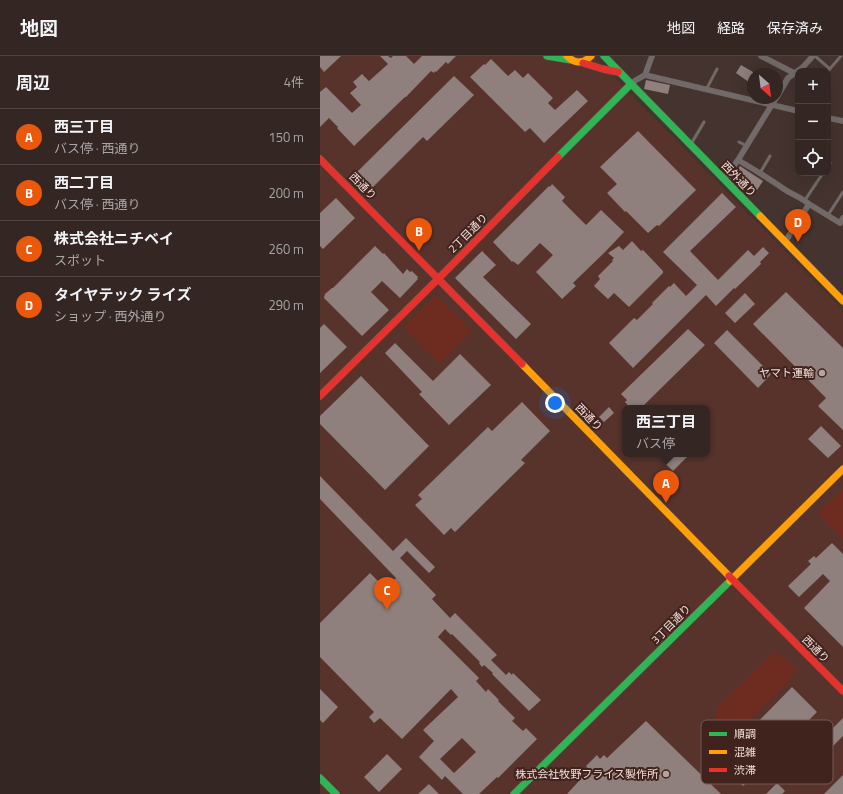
<!DOCTYPE html>
<html lang="ja">
<head>
<meta charset="utf-8">
<style>
  body { margin:0; font-family:"Titillium Web","Noto Sans JP",sans-serif; background:#3b2e2b; color:#f1f3f6 }
  .controls { position:absolute; right:12px; top:12px; display:grid; overflow:hidden; border-radius:8px; box-shadow:0 4px 16px #0002 }
  .controls button { width:36px; height:36px; display:grid; place-items:center; padding:0; border:0; border-bottom:1px solid #4e4341; background:#332623; color:#f1f3f6; font:20px sans-serif }
  .compass { position:absolute; left:427px; top:12px; width:36px; height:36px; border-radius:50%; background:#332623; box-shadow:0 4px 16px #0002; rotate:152deg }
  .you { position:absolute; left:235px; top:347px; width:14px; height:14px; margin:-10px; border:3px solid #fff; border-radius:50%; background:#1a73e8; box-shadow:0 0 0 6px #1a73e833 }
  .badge { display:grid; place-items:center; width:26px; height:26px; border-radius:50%; background:#ea580c; color:#fff; font-size:13px; font-weight:700 }
  .pin { position:absolute; translate:-50% -33px; filter:drop-shadow(0 1px 2px #0008) }
  .pin::after { content:''; position:absolute; top:21px; width:14px; height:12px; background:inherit; clip-path:polygon(0 0,100% 0,50% 100%) }
  .popup { position:absolute; left:302px; top:349px; width:88px; height:52px; box-sizing:border-box; display:grid; place-content:center; border-radius:8px; background:#332623; filter:drop-shadow(0 1px 3px #0005); font-size:13px; white-space:nowrap; color:#a9a5a6 }
  .popup b { font-size:15px; color:#f1f3f6 }
  .popup::after { content:''; position:absolute; left:50%; top:100%; margin-left:-8px; border:8px solid transparent; border-top-color:#332623 }
  .list { margin:0; padding:0; list-style:none }
  h2 { display:flex; justify-content:space-between; align-items:center; height:52px; margin:0; padding:0 16px; font-size:17px }
  h2 small { font-size:13px; font-weight:400; color:#a9a5a6 }
  .list li { display:grid; grid-template-columns:26px 1fr auto; gap:12px; align-items:center; box-sizing:border-box; height:56px; padding:0 16px; border-top:1px solid #4e4341 }
  .list b { display:block; font-size:15px; white-space:nowrap }
  .list p { margin:0; font-size:13px; white-space:nowrap; color:#a9a5a6 }
  .list em { font-size:13px; font-style:normal; color:#a9a5a6 }
  .icon { flex:none; width:22px; height:22px; fill:none; stroke:currentColor; stroke-width:2; stroke-linecap:round; stroke-linejoin:round }
  .map { position:relative; flex:none; width:523px; height:738px; overflow:hidden }
  header { display:flex; align-items:center; gap:24px; box-sizing:border-box; height:56px; padding:0 20px; background:#332623; border-bottom:1px solid #4e4341 }
  header strong { font-size:19px }
  nav { display:flex; gap:22px; margin-inline-start:auto; font-size:14px }
  main { display:flex }
  aside { flex:1; background:#332623 }
  .map>svg:first-child { display:block }
  .built { fill:#57332c; fill-rule:evenodd }
  .green { fill:#6e2b1f }
  .building { fill:#8f807d; fill-rule:evenodd }
  .lines { fill:none; stroke-linecap:round; stroke-linejoin:round }
  .lane-casing { stroke:#5e4f4c; stroke-width:3.5 }
  .street-casing { stroke:#5e4f4c; stroke-width:6 }
  .fast-casing { stroke:#5e4f4c; stroke-width:8 }
  .slow-casing { stroke:#5e4f4c; stroke-width:8 }
  .jam-casing { stroke:#5e4f4c; stroke-width:8 }
  .lane { stroke:#726a69; stroke-width:2.5 }
  .street { stroke:#726a69; stroke-width:5.5 }
  .fast { stroke:#30b455; stroke-width:7 }
  .slow { stroke:#ff9f0a; stroke-width:7 }
  .jam { stroke:#e5322d; stroke-width:7 }
  .poi-dot { fill:#b6a39e; stroke:#41231d; stroke-width:1.5 }
  .labels { text-anchor:middle; dominant-baseline:central; stroke-width:4; stroke-linejoin:round; paint-order:stroke }
  .street-label { font-size:11px; fill:#f4dfda; stroke:#41231d }
  .poi-label { font-size:11px; fill:#f4dfda; stroke:#41231d; text-anchor:end }
  .key { fill:#41231d; stroke:#775b56; stroke-width:1 }
  .key-label { font-size:11px; fill:#f4dfda }
</style>
</head>
<body>
<header>
<strong>地図</strong>
<nav><a>地図</a><a>経路</a><a>保存済み</a></nav>
</header>
<main>
<aside>
<h2>周辺<small>4件</small></h2>
<ul class="list">
<li><span class="badge">A</span><div><b>西三丁目</b><p>バス停 · 西通り</p></div><em>150 m</em></li>
<li><span class="badge">B</span><div><b>西二丁目</b><p>バス停 · 西通り</p></div><em>200 m</em></li>
<li><span class="badge">C</span><div><b>株式会社ニチベイ</b><p>スポット</p></div><em>260 m</em></li>
<li><span class="badge">D</span><div><b>タイヤテック ライズ</b><p>ショップ · 西外通り</p></div><em>290 m</em></li>
</ul>
</aside>
<div class="map">
<svg width="523" height="738" viewBox="0 0 523 738">
  <rect width="100%" height="100%" fill="#44332f"/>
  <path class="built" d="M 0,0 L 273,0 L 523,254 L 523,738 L 0,738 ZM 305,352 L 387,352 L 387,398 L 305,398 Z"/>
  <path class="green" d="M 117,240 L 152,275 L 119,308 L 83,271 L 114,241 Z
    M 523,433 L 523,483 L 498,458 Z
    M 455,596 L 460,601 L 463,599 L 477,614 L 471,621 L 468,627 L 409,684 L 394,670 L 399,649 Z"/>
  <path class="building" d="M 0,0 L 21,0 L 4,16 L 0,11 Z
    M 60,0 L 68,0 L 71,2 L 73,0 L 86,0 L 94,8 L 102,0 L 136,0 L 128,8 L 126,6 L 116,16 L 115,15 L 114,17 L 111,15 L 86,41 L 85,41 L 34,90 L 17,72 L 18,71 L 9,62 L 0,71 L 0,36 L 6,31 L 32,57 L 41,49 L 30,37 L 37,31 L 33,26 L 42,18 L 49,25 L 68,8 Z
    M 171,3 L 188,20 L 195,14 L 203,22 L 208,17 L 233,42 L 228,47 L 235,54 L 257,34 L 268,45 L 224,87 L 210,72 L 205,76 L 150,21 L 164,8 L 165,9 Z
    M 421,9 L 433,16 L 433,29 L 416,17 Z
    M 134,20 L 154,39 L 107,85 L 103,81 L 49,135 L 34,119 Z
    M 326,24 L 350,29 L 348,38 L 324,33 Z
    M 318,75 L 376,134 L 339,170 L 337,169 L 328,177 L 306,155 L 305,156 L 287,137 L 297,128 L 280,111 Z
    M 420,110 L 443,125 L 437,134 L 414,119 Z
    M 232,128 L 245,141 L 242,145 L 266,169 L 281,154 L 304,176 L 286,195 L 253,227 L 256,230 L 242,243 L 216,216 L 233,199 L 220,187 L 198,209 L 193,205 L 192,206 L 173,186 L 229,130 L 230,131 Z
    M 402,137 L 416,151 L 370,195 L 398,224 L 428,194 L 434,200 L 443,191 L 449,197 L 440,206 L 441,208 L 415,233 L 414,232 L 396,250 L 386,239 L 313,312 L 289,287 L 314,262 L 317,264 L 333,248 L 332,247 L 349,230 L 350,231 L 354,227 L 366,240 L 377,229 L 343,196 Z
    M 16,142 L 35,162 L 3,193 L 0,190 L 0,157 Z
    M 312,185 L 321,195 L 323,194 L 343,215 L 343,217 L 309,251 L 294,237 L 288,243 L 274,230 L 280,223 L 278,220 L 293,205 L 292,204 L 294,202 L 288,197 L 299,190 L 303,194 Z
    M 55,190 L 63,198 L 64,197 L 83,218 L 87,213 L 90,216 L 92,215 L 98,221 L 97,223 L 98,223 L 80,242 L 62,225 L 51,236 L 69,254 L 42,280 L 4,242 L 5,238 L 12,232 L 13,232 Z
    M 162,195 L 176,209 L 163,221 L 211,268 L 196,283 L 135,222 Z
    M 466,236 L 523,292 L 523,374 L 498,350 L 506,342 L 433,268 Z
    M 425,237 L 435,248 L 415,267 L 405,257 Z
    M 4,268 L 27,291 L 0,317 L 0,272 Z
    M 368,273 L 385,289 L 321,352 L 315,352 L 313,350 L 310,352 L 305,346 L 307,344 L 301,338 Z
    M 407,274 L 451,318 L 438,332 L 394,287 Z
    M 75,287 L 113,325 L 140,298 L 171,329 L 129,369 L 99,338 L 102,336 L 65,297 Z
    M 41,320 L 109,390 L 65,434 L 0,368 L 0,360 Z
    M 202,346 L 230,375 L 201,404 L 205,407 L 135,476 L 131,472 L 124,479 L 95,449 L 102,443 L 98,439 L 168,371 L 172,375 Z
    M 289,351 L 294,357 L 284,366 L 279,361 Z
    M 501,370 L 521,390 L 508,402 L 488,383 Z
    M 335,398 L 370,398 L 353,415 Z
    M 0,420 L 73,495 L 86,482 L 115,511 L 109,517 L 87,495 L 80,502 L 116,539 L 112,543 L 130,562 L 135,557 L 177,599 L 171,604 L 186,619 L 189,616 L 192,619 L 193,617 L 221,644 L 209,655 L 172,618 L 173,617 L 164,609 L 162,611 L 159,607 L 160,606 L 132,578 L 131,579 L 125,573 L 118,581 L 159,622 L 156,625 L 166,636 L 168,633 L 179,644 L 178,645 L 195,662 L 192,665 L 203,675 L 206,672 L 217,683 L 178,722 L 177,721 L 159,738 L 143,738 L 125,720 L 122,724 L 99,701 L 114,685 L 103,674 L 138,641 L 131,633 L 82,683 L 60,662 L 54,667 L 49,661 L 54,656 L 0,601 L 0,567 L 50,517 L 66,533 L 76,522 L 0,443 ZM 142,682 L 156,696 L 134,717 L 120,703 Z
    M 512,487 L 523,498 L 523,591 L 484,552 L 510,525 L 503,518 L 479,541 L 468,530 L 491,508 L 488,505 L 494,500 L 496,502 Z
    M 472,631 L 497,656 L 423,730 L 399,706 Z
    M 0,633 L 18,651 L 3,667 L 0,664 Z
    M 523,662 L 523,680 L 480,723 L 464,707 L 479,692 L 486,699 Z
    M 326,665 L 401,738 L 247,738 L 269,714 L 266,710 L 277,699 L 280,703 L 284,699 L 287,702 Z
    M 67,698 L 82,713 L 59,736 L 44,721 Z
    M 523,719 L 523,738 L 504,738 Z
    M 457,727 L 465,735 L 462,738 L 446,738 Z
    M 109,728 L 119,738 L 98,738 Z"/>
  <g class="lines">
    <defs>
      <path id="lane" d="M 495,0 L 510,13
        M 508,15 L 521,0
        M 387,32 L 397,13
        M 419,86 L 427,90
        M 371,88 L 384,66
        M 477,98 L 478,97
        M 508,111 L 510,107
        M 440,117 L 450,100
        M 485,144 L 503,117
        M 508,159 L 523,136"/>
      <path id="street" d="M 441,0 L 474,17
        M 325,19 L 332,0
        M 311,28 L 316,24 L 325,19 L 478,55
        M 457,41 L 468,22 L 482,12 L 493,0
        M 508,62 L 523,65
        M 418,104 C 435,114 451,124 467,135 C 474,139 482,142 489,148 L 520,167 L 523,162
        M 404,123 L 418,104 L 456,42
        M 465,186 L 489,148"/>
      <path id="fast" d="M 227,0 L 251,4
        M 284,0 L 440,160
        M 238,101 L 311,28
        M 0,722 L 16,738
        M 194,738 L 410,525"/>
      <path id="slow" d="M 247,0 C 255,8 263,8 271,0
        M 440,160 L 523,245
        M 202,308 L 409,520
        M 410,525 L 523,413"/>
      <path id="jam" d="M 263,7 L 283,13 L 298,16
        M 0,103 L 202,308
        M 0,340 L 119,222 L 238,101
        M 409,520 L 523,635"/>
    </defs>
    <use href="#lane" class="lane-casing"/>
    <use href="#street" class="street-casing"/>
    <use href="#fast" class="fast-casing"/>
    <use href="#slow" class="slow-casing"/>
    <use href="#jam" class="jam-casing"/>
    <use href="#lane" class="lane"/>
    <use href="#street" class="street"/>
    <use href="#fast" class="fast"/>
    <use href="#slow" class="slow"/>
    <use href="#jam" class="jam"/>
  </g>
  <g class="poi-dot">
    <circle cx="502" cy="317" r="4"/>
    <circle cx="346" cy="718" r="4"/>
  </g>
  <g class="labels">
    <g class="street-label">
      <text transform="translate(419 123) rotate(46)">西外通り</text>
      <text transform="translate(43 130) rotate(45)">西通り</text>
      <text transform="translate(148 177) rotate(-45)">2丁目通り</text>
      <text transform="translate(269 361) rotate(46)">西通り</text>
      <text transform="translate(351 568) rotate(-45)">3丁目通り</text>
      <text transform="translate(496 593) rotate(45)">西通り</text>
    </g>
    <g class="poi-label">
      <text x="494" y="317">ヤマト運輸</text>
      <text x="338" y="718">株式会社牧野フライス製作所</text>
    </g>
  </g>
  <rect x="381" y="664" width="132" height="64" rx="6" class="key"/>
  <rect x="389" y="676" width="18" height="4" fill="#30b455"/>
  <rect x="389" y="694" width="18" height="4" fill="#ff9f0a"/>
  <rect x="389" y="712" width="18" height="4" fill="#e5322d"/>
  <g class="key-label">
    <text x="414" y="682">順調</text>
    <text x="414" y="700">混雑</text>
    <text x="414" y="718">渋滞</text>
  </g>
</svg>
<div class="controls">
<button>+</button>
<button>−</button>
<button><svg class="icon" aria-label="locate" viewBox="0 0 24 24"><circle cx="12" cy="12" r="6"/><path d="M12 2v4M12 18v4M2 12h4M18 12h4"/></svg></button>
</div>
<svg class="compass" viewBox="-18 -18 36 36"><path d="M0-13l5 13h-10z" fill="#e53935"/><path d="M0 13l5-13h-10z" fill="#a9a5a6"/></svg>
<div class="you"></div>
<div class="pin badge" style="left:346px;top:447px">A</div>
<div class="popup"><b>西三丁目</b>バス停</div>
<div class="pin badge" style="left:99px;top:195px">B</div>
<div class="pin badge" style="left:67px;top:554px">C</div>
<div class="pin badge" style="left:478px;top:186px">D</div>
</div>
</main>
</body>
</html>
